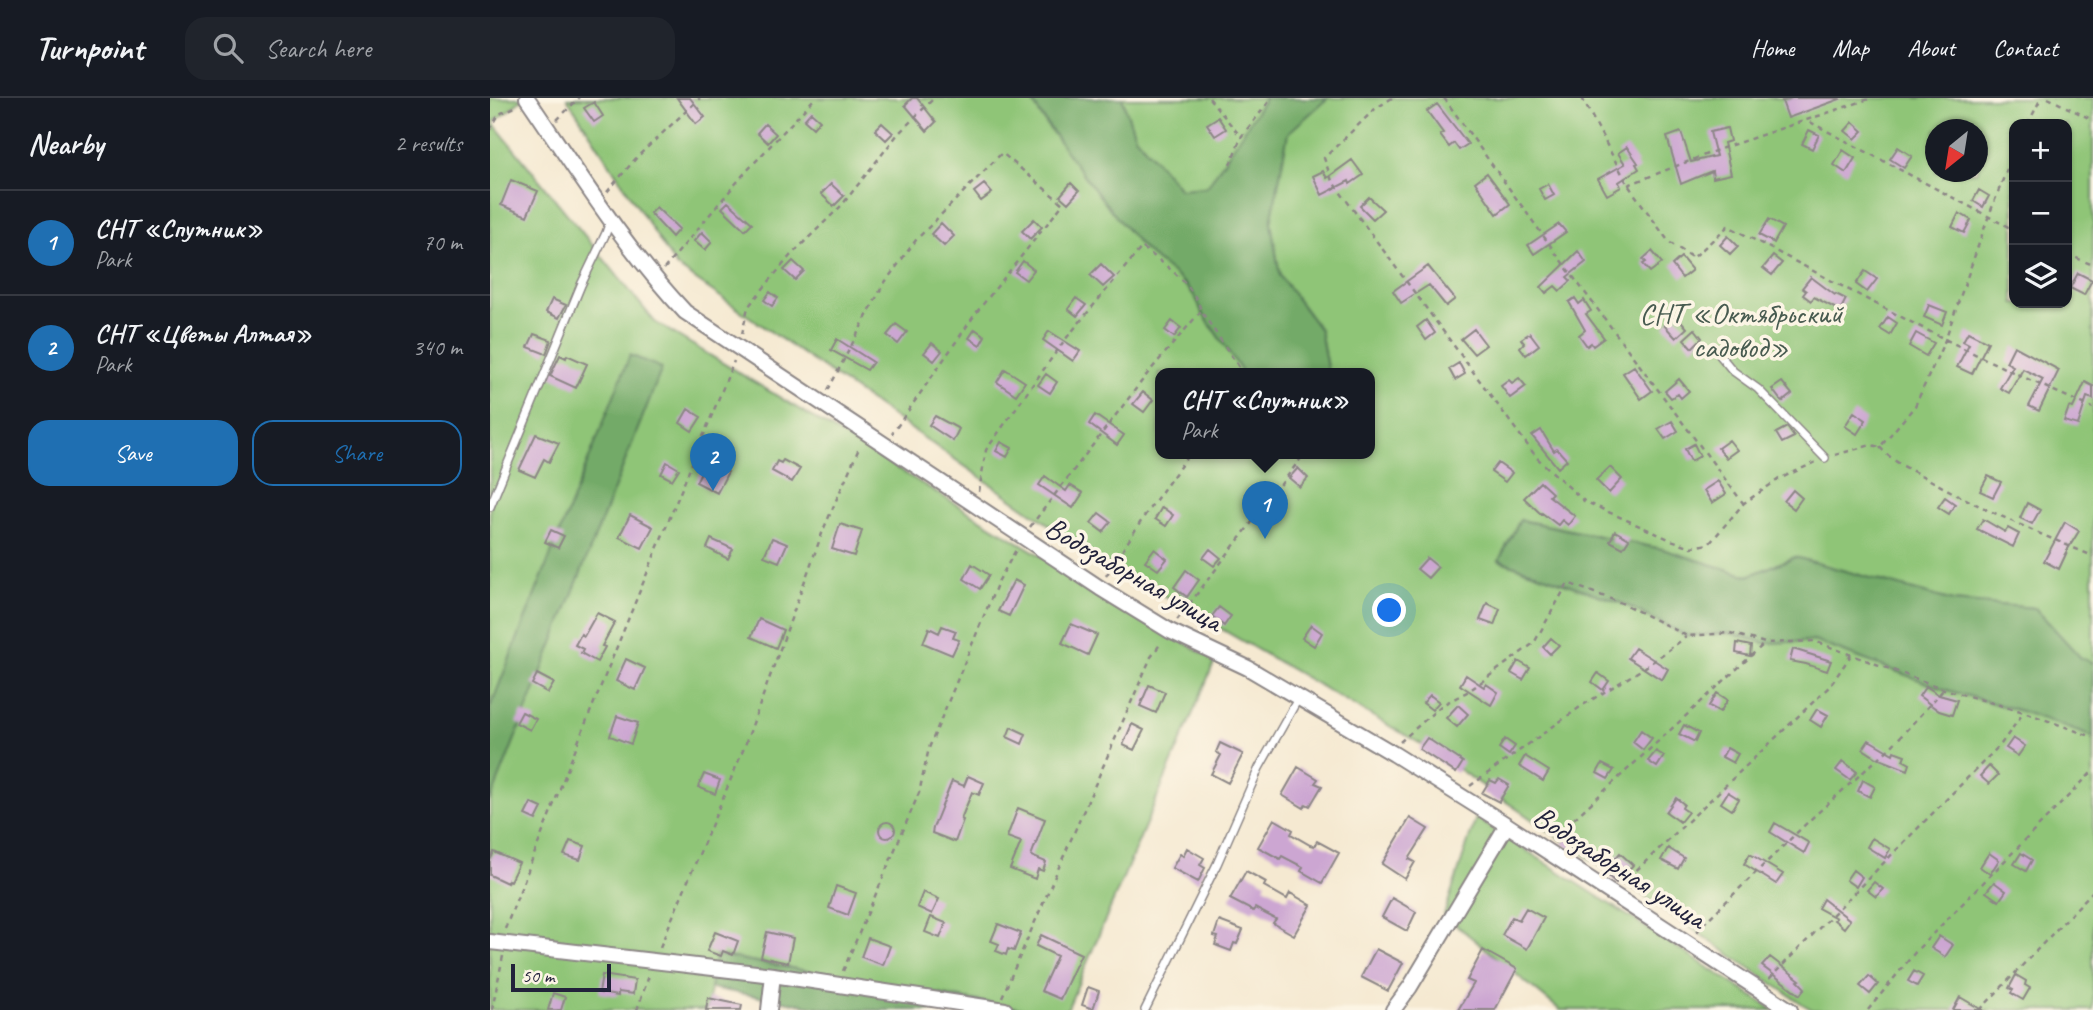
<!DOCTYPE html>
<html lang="en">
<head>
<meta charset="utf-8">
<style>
  body { margin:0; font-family:Caveat,sans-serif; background:#20242c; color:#f1f3f6 }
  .controls { position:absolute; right:21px; top:21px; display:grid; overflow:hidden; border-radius:14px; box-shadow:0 2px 5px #0004 }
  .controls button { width:63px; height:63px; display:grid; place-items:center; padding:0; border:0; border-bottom:2px solid #363941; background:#171b24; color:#f1f3f6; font:35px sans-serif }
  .compass { position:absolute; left:1435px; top:21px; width:63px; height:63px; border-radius:50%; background:#171b24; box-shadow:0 2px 5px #0004; rotate:210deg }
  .scale { position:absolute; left:21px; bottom:18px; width:100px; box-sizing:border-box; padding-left:7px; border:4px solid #22223b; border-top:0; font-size:19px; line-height:24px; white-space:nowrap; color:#22223b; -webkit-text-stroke:5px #fcf5e5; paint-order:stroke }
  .you { position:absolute; left:900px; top:513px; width:24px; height:24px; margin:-18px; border:5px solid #fff; border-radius:50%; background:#1a73e8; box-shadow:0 0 0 10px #1a73e833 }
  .badge { display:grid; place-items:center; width:46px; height:46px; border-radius:50%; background:#1f6fb2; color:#fff; font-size:23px; font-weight:700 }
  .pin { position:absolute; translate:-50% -58px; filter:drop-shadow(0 2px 4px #0008) }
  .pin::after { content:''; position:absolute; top:37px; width:24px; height:21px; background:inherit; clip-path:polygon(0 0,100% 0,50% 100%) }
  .popup { position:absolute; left:665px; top:270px; width:220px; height:91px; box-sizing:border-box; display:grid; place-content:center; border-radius:14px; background:#171b24; filter:drop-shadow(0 2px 5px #0005); font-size:23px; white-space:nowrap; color:#9ea1a6 }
  .popup b { font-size:26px; color:#f1f3f6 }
  .popup::after { content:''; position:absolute; left:50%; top:100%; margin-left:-14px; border:14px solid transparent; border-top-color:#171b24 }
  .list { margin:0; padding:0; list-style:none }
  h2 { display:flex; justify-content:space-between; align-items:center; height:91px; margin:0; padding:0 28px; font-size:30px }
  h2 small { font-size:23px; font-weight:400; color:#9ea1a6 }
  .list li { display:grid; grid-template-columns:46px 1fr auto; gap:21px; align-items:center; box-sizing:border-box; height:105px; padding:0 28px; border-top:2px solid #363941 }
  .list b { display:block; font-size:26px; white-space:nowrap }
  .list p { margin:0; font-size:23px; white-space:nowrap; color:#9ea1a6 }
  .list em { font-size:23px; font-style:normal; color:#9ea1a6 }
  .actions { display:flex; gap:14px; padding:21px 28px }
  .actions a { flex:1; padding:16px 0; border:2px solid #1f6fb2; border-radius:21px; text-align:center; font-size:24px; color:#1f6fb2 }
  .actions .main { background:#1f6fb2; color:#fff }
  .icon { flex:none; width:38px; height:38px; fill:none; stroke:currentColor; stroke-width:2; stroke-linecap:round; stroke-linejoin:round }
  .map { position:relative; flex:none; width:1603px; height:912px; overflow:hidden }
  header { display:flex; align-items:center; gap:42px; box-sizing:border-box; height:98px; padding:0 35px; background:#171b24; border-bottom:2px solid #363941 }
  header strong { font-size:33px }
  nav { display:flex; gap:38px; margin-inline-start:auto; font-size:24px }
  .search { width:490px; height:63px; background:#20242c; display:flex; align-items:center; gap:18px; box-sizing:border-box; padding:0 24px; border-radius:21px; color:#9ea1a6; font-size:26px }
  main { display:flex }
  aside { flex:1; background:#171b24 }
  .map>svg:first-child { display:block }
  .green { fill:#8fc577; stroke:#587459; stroke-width:2; fill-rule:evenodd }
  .forest { fill:#73aa68; stroke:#4a6652; stroke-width:2 }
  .building { fill:#cca6d2 }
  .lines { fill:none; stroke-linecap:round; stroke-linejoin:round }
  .lane-casing { stroke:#8c8686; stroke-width:10 }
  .street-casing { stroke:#8c8686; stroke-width:18 }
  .path { stroke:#8c8686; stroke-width:2.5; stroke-dasharray:5 5; stroke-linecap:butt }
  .lane { stroke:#fff; stroke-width:7 }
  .street { stroke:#fff; stroke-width:14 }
  .labels { text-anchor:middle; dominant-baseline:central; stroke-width:7; stroke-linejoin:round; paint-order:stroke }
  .park-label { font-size:30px; fill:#485b50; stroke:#fcf5e5 }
  .street-label { font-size:30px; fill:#22223b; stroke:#fcf5e5 }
</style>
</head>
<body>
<header>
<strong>Turnpoint</strong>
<div class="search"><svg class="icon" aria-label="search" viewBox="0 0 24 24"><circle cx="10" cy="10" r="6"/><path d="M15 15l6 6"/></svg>Search here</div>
<nav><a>Home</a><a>Map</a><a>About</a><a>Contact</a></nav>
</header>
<main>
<aside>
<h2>Nearby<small>2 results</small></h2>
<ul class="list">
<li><span class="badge">1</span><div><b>СНТ «Спутник»</b><p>Park</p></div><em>70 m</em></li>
<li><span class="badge">2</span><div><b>СНТ «Цветы Алтая»</b><p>Park</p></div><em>340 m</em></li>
</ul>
<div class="actions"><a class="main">Save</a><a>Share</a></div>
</aside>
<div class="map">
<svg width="1603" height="912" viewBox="0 0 1603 912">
  <rect width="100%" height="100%" fill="#fcf5e5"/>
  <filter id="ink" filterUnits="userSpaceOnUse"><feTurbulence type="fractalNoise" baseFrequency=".0143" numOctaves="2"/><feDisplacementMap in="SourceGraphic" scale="14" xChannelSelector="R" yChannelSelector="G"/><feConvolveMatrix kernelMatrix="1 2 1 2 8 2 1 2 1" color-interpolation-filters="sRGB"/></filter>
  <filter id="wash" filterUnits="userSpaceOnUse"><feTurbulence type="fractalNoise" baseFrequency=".00686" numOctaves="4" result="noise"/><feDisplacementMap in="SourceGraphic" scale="28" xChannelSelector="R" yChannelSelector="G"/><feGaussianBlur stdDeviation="1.57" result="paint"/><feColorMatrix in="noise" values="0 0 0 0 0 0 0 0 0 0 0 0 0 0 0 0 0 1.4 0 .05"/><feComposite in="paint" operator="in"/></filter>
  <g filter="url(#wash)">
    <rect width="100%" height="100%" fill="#f5e9d1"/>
    <path class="green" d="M 0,0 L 34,0 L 3,25 L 165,224 L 725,563 L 577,912 L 538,912 L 227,857 L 216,912 L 0,912 Z
      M 77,0 L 540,0 L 558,29 L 652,149 L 686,177 L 708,202 L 711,213 L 753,275 L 670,275 L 670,355 L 880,355 L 880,275 L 838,275 L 830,232 L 790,178 L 781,125 L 717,89 L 690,91 L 645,38 L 632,0 L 1603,0 L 1603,565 L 1591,561 L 1545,510 L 1463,503 L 1305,459 L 1258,478 L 1172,451 L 1031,422 L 1010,463 L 1134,506 L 1197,538 L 1240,535 L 1275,545 L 1324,543 L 1454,591 L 1534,614 L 1603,639 L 1603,912 L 1323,912 L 1314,907 L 936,649 L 603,457 L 186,168 ZM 1524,26 L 1577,26 L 1577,205 L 1524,205 ZM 1446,32 L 1488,32 L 1488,74 L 1446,74 Z
      M 986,720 L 1284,912 L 1070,912 L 954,817 Z"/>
    <path class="forest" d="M 540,0 L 632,0 L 645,38 L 690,91 L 717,89 L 775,0 L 838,0 L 798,35 L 781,125 L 790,178 L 830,232 L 838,275 L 753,275 L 711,213 C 703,182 669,170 650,147 C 612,103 571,49 540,0 Z
      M 140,257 L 172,270 L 0,704 L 0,610 Z
      M 1030,422 L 1172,451 L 1258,478 L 1305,459 L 1463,503 L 1545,510 L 1591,560 L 1603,565 L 1603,639 L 1534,614 L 1454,591 L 1324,543 L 1275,545 L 1240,535 L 1197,538 L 1134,506 L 1009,462 Z
      M 226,857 L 538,912 L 344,912 L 220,890 Z"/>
    <g id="blocks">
      <path class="building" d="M 187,0 L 200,0 L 215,19 L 206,26 Z
        M 422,0 L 427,0 L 446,24 L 437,33 L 415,7 Z
        M 1302,0 L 1349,0 L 1350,1 L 1298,20 L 1292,3 Z
        M 104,4 L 113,18 L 104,24 L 94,10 Z
        M 947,6 L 978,46 L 969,52 L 964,45 L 959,49 L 950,37 L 953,35 L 937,13 Z
        M 321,14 L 330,22 L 323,30 L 314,22 Z
        M 728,19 L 736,31 L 725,38 L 717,26 Z
        M 1363,24 L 1373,33 L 1365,41 L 1355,33 Z
        M 392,25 L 403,35 L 396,42 L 385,32 Z
        M 275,26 L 286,36 L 278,45 L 267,35 Z
        M 1237,30 L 1240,43 L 1234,45 L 1241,76 L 1223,80 L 1222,73 L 1191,86 L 1177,39 L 1191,34 L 1201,64 L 1226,58 L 1220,34 Z
        M 1319,32 L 1329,37 L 1322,51 L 1312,46 Z
        M 1137,49 L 1148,65 L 1146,66 L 1149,71 L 1129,84 L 1131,89 L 1117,97 L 1108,81 L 1135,66 L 1128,55 Z
        M 1408,49 L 1422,58 L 1414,70 L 1400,61 Z
        M 1353,52 L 1365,60 L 1356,75 L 1344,67 Z
        M 862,62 L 873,77 L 860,86 L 859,83 L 832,97 L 823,78 L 833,73 L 837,80 Z
        M 997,75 L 1020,106 L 1007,116 L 985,84 Z
        M 21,82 L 48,93 L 37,118 L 11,107 Z
        M 581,85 L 589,93 L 578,105 L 570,98 Z
        M 341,86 L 354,98 L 344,108 L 331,96 Z
        M 494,86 L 502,95 L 491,103 L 484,94 Z
        M 1058,86 L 1064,97 L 1055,102 L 1049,91 Z
        M 1489,92 L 1499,98 L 1493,109 L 1483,103 Z
        M 879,99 L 893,112 L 883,121 L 870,108 Z
        M 238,104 L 262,125 L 255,132 L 232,110 Z
        M 166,109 L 189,131 L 182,139 L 160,115 Z
        M 1469,115 L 1481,122 L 1474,135 L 1462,129 Z
        M 544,121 L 552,129 L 540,141 L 532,133 Z
        M 1279,121 L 1293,129 L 1284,145 L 1269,137 Z
        M 451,125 L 464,138 L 454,148 L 441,136 Z
        M 1069,126 L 1076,134 L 1044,156 L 1038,147 Z
        M 212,134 L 222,144 L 215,152 L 204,143 Z
        M 1238,138 L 1248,148 L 1240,156 L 1230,147 Z
        M 1088,153 L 1096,164 L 1077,179 L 1081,183 L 1070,193 L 1065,188 L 1056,195 L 1051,189 Z
        M 1162,153 L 1172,165 L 1160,174 L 1153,166 L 1156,164 L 1153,161 Z
        M 1283,158 L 1292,165 L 1282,177 L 1273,170 Z
        M 1191,159 L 1202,172 L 1192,180 L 1182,167 Z
        M 303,163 L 314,173 L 305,182 L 294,172 Z
        M 533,163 L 544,172 L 536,182 L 525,174 Z
        M 611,166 L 624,179 L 613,189 L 600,177 Z
        M 938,168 L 965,201 L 956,208 L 939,187 L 911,205 L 903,193 Z
        M 1375,173 L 1387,181 L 1377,194 L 1366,186 Z
        M 1588,175 L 1602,182 L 1594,197 L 1580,190 Z
        M 1321,179 L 1345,197 L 1346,196 L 1356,201 L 1350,213 L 1324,199 L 1321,203 L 1313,197 L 1316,193 L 1312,190 Z
        M 280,194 L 288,200 L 282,208 L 274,202 Z
        M 586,200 L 596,207 L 587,218 L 578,211 Z
        M 1085,200 L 1089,206 L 1094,202 L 1101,213 L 1096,216 L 1114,240 L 1103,248 L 1101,245 L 1097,248 L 1089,237 L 1095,232 L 1079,204 Z
        M 62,201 L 76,207 L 69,220 L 56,214 Z
        M 1439,207 L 1457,214 L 1452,227 L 1434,219 Z
        M 1186,217 L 1197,230 L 1186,240 L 1174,227 Z
        M 1398,219 L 1407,225 L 1400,237 L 1390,231 Z
        M 936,222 L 945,235 L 936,242 L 927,229 Z
        M 682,223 L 691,230 L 684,239 L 675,232 Z
        M 406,226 L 417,234 L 408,246 L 397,237 Z
        M 485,231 L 495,238 L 490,247 L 479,240 Z
        M 984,231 L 996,247 L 984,256 L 971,241 Z
        M 1205,231 L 1212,240 L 1202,250 L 1194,241 Z
        M 559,233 L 590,253 L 583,263 L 553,242 Z
        M 1478,234 L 1498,244 L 1482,276 L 1467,269 L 1479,246 L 1473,243 Z
        M 1040,235 L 1049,247 L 1036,257 L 1030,249 L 1034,245 L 1031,241 Z
        M 1426,235 L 1444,245 L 1436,258 L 1419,248 Z
        M 44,236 L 61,242 L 56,256 L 38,249 Z
        M 347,241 L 383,264 L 377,272 L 341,252 Z
        M 442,245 L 452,253 L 444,263 L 434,255 Z
        M 1524,248 L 1569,272 L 1549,313 L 1539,308 L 1553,281 L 1533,271 L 1519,295 L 1510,290 L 1523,268 L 1516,264 Z
        M 70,257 L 76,260 L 77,257 L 97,266 L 86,290 L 60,278 Z
        M 969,265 L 975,276 L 965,282 L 959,271 Z
        M 1144,268 L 1162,293 L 1151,301 L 1133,275 Z
        M 515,271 L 535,284 L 526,297 L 507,284 Z
        M 556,276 L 567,284 L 560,295 L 548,287 Z
        M 1029,280 L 1036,288 L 1020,300 L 1011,288 L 1019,282 L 1022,285 Z
        M 1189,281 L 1199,293 L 1191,300 L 1188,296 L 1181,300 L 1175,293 Z
        M 1292,284 L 1302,296 L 1292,304 L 1282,291 Z
        M 1595,284 L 1603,288 L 1603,301 L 1597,299 L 1588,327 L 1574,323 L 1579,309 L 1583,310 Z
        M 653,294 L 663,302 L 654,314 L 643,306 Z
        M 198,311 L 211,319 L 202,333 L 190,325 Z
        M 1364,314 L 1376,322 L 1367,336 L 1355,328 Z
        M 605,317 L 634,337 L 627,347 L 599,326 Z
        M 445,318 L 469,331 L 463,343 L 439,327 Z
        M 1182,323 L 1188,333 L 1175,341 L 1168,331 Z
        M 1297,329 L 1304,339 L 1292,345 L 1286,335 Z
        M 1051,332 L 1064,353 L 1067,351 L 1077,362 L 1068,370 L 1042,338 Z
        M 46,336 L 69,345 L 59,364 L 54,361 L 45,379 L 29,372 Z
        M 227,341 L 236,345 L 234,349 L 239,352 L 231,370 L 238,374 L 227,395 L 206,384 Z
        M 1239,342 L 1247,352 L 1236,360 L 1228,350 Z
        M 511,344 L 522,350 L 517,359 L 506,353 Z
        M 1204,346 L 1210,358 L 1201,363 L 1195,351 Z
        M 293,362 L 310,371 L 302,384 L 282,373 L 287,363 L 291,365 Z
        M 177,364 L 189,371 L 182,382 L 171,376 Z
        M 1008,365 L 1022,375 L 1015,384 L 1001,374 Z
        M 1120,369 L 1132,381 L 1119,395 L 1106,382 Z
        M 808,370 L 818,380 L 810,389 L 799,380 Z
        M 555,378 L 576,393 L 580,387 L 593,395 L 583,410 L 549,387 Z
        M 1498,378 L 1511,384 L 1503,399 L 1490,393 Z
        M 1228,383 L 1236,396 L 1222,405 L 1214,392 Z
        M 1050,384 L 1062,395 L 1059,398 L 1085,418 L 1078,427 L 1072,422 L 1068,427 L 1052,415 L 1051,416 L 1034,400 Z
        M 1303,392 L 1312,400 L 1304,411 L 1294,403 Z
        M 1455,399 L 1465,406 L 1459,416 L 1448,409 Z
        M 1537,405 L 1550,412 L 1542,426 L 1530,420 Z
        M 672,409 L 683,417 L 676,428 L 665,421 Z
        M 609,415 L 621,424 L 613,434 L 601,425 Z
        M 140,417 L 163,429 L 152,450 L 129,439 Z
        M 1493,421 L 1515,434 L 1518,430 L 1529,436 L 1523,449 L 1487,431 Z
        M 1575,424 L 1589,433 L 1575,456 L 1576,456 L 1569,471 L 1554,463 Z
        M 350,426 L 372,433 L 364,458 L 342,451 Z
        M 61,432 L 74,438 L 68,450 L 55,444 Z
        M 1125,433 L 1139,441 L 1133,450 L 1120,443 Z
        M 282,440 L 297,446 L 289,464 L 274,458 Z
        M 221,441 L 243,451 L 238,461 L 217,450 Z
        M 664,451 L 677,461 L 668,472 L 655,463 Z
        M 720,451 L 731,460 L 724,468 L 713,460 Z
        M 937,460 L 948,469 L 938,480 L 927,471 Z
        M 482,466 L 499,477 L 490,491 L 474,481 Z
        M 696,472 L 709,482 L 697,499 L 684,489 Z
        M 524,482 L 534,487 L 519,518 L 508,513 Z
        M 997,505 L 1010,511 L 1004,527 L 990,522 Z
        M 729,509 L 741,518 L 734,528 L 722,518 Z
        M 107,515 L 125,524 L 112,548 L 115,549 L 107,564 L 91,555 L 93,551 L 85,547 L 91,536 L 94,538 Z
        M 269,521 L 293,532 L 286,550 L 261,539 Z
        M 581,526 L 607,537 L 598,557 L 572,545 Z
        M 821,527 L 832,535 L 824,548 L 812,540 Z
        M 452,528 L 466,533 L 463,540 L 469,542 L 462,557 L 433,545 L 439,530 L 449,535 Z
        M 1061,540 L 1069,547 L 1060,556 L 1053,549 Z
        M 1247,545 L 1261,548 L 1260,558 L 1246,555 Z
        M 1145,550 L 1178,571 L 1172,582 L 1138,560 Z
        M 1303,551 L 1341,563 L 1337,573 L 1316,566 L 1300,563 Z
        M 136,561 L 155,570 L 145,592 L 126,583 Z
        M 1028,563 L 1040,570 L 1033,582 L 1021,575 Z
        M 1108,575 L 1119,583 L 1113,592 L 1102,584 Z
        M 47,576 L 64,585 L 58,595 L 42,586 Z
        M 976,577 L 994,589 L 996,586 L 1008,594 L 1001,607 L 970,587 Z
        M 659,587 L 675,594 L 666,615 L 650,608 Z
        M 1436,588 L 1449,597 L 1467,602 L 1462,617 L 1449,613 L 1429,598 Z
        M 1227,595 L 1238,602 L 1230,614 L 1219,608 Z
        M 940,597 L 949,604 L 942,612 L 933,605 Z
        M 968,607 L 978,616 L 967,629 L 956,620 Z
        M 1327,611 L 1338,617 L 1331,629 L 1320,622 Z
        M 32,614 L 46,621 L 40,632 L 26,625 Z
        M 127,618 L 148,625 L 141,646 L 120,638 Z
        M 642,626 L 654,632 L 644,652 L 633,647 Z
        M 1194,627 L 1209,635 L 1205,644 L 1189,636 Z
        M 521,629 L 536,636 L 532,646 L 517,639 Z
        M 1151,632 L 1162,640 L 1153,652 L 1143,644 Z
        M 937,640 L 973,664 L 966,675 L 929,651 Z
        M 1523,640 L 1535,648 L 1528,658 L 1516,650 Z
        M 1015,641 L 1025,648 L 1019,657 L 1009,650 Z
        M 1379,642 L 1403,656 L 1404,653 L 1415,657 L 1413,662 L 1420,666 L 1418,672 L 1387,660 L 1373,651 Z
        M 730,645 L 753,656 L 738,685 L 721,676 L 731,657 L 726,654 Z
        M 1237,650 L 1248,656 L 1243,665 L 1232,659 Z
        M 1166,653 L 1174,658 L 1167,669 L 1158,663 Z
        M 1035,658 L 1059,673 L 1053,683 L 1029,668 Z
        M 1353,663 L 1367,674 L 1360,682 L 1346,672 Z
        M 1112,666 L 1124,672 L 1118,681 L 1107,675 Z
        M 1499,668 L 1508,677 L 1499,686 L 1490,678 Z
        M 808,669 L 828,681 L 825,685 L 832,688 L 820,708 L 816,706 L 814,710 L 792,697 Z
        M 214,676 L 230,682 L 225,696 L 208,689 Z
        M 478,678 L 494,685 L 489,697 L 482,694 L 471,721 L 473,722 L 465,744 L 442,735 L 443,730 L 462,683 L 474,688 Z
        M 1009,681 L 1019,687 L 1009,704 L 992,695 L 1000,682 L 1006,685 Z
        M 1373,682 L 1385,689 L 1380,699 L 1368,693 Z
        M 1238,694 L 1249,701 L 1242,712 L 1231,705 Z
        M 1186,700 L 1194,706 L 1192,710 L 1198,714 L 1190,724 L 1176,714 Z
        M 41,705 L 52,710 L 46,722 L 35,717 Z
        M 528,710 L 555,721 L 541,758 L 556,764 L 553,773 L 548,771 L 545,781 L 520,771 L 531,744 L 517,739 Z
        M 920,720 L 938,731 L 919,761 L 925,764 L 915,781 L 892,766 Z
        M 784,721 L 803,732 L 801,736 L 820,747 L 824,748 L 827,743 L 849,755 L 832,785 L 811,773 L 813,769 L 792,758 L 790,761 L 768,749 Z
        M389 732a8 8 0 1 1 16 0a8 8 0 1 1-16 0Z
        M 1285,725 L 1319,745 L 1314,755 L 1280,734 Z
        M 1079,737 L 1091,741 L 1084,753 L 1073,747 Z
        M 1382,740 L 1400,751 L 1395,760 L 1377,749 Z
        M 80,743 L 95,748 L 90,762 L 74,757 Z
        M 697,750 L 714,760 L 710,767 L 715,770 L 708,784 L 682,770 L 690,756 L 693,758 Z
        M 1178,750 L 1194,760 L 1188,771 L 1171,762 Z
        M 4,754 L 29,765 L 20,783 L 18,782 L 17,785 L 0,777 L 0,762 Z
        M 1130,755 L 1143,767 L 1126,785 L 1114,774 Z
        M 1499,755 L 1509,762 L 1500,776 L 1490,769 Z
        M 1531,755 L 1542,762 L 1536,773 L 1524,766 Z
        M 1260,756 L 1293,776 L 1286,786 L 1254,766 Z
        M 1363,772 L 1372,779 L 1366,789 L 1356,782 Z
        M 756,773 L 776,784 L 774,788 L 797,801 L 800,795 L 821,807 L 804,837 L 783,825 L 786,821 L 776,816 L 765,810 L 763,813 L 740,801 Z
        M 1384,784 L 1393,791 L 1386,799 L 1377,792 Z
        M 1504,784 L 1516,793 L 1509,803 L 1496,794 Z
        M 346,788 L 366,795 L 358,817 L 339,810 Z
        M 433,794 L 449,801 L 442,816 L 427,809 Z
        M 902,800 L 926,814 L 917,833 L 892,819 Z
        M 1333,801 L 1360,822 L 1354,830 L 1344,822 L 1346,820 L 1328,810 Z
        M 1036,810 L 1054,820 L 1037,851 L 1012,837 L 1022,819 L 1029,822 Z
        M 441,819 L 456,825 L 450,840 L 435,834 Z
        M 729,823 L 753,832 L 747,846 L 744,845 L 741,853 L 725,847 L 728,839 L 724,838 Z
        M 508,826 L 531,835 L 524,853 L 518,851 L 516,857 L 506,853 L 509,846 L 501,843 Z
        M 225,834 L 248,843 L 243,857 L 233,853 L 231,858 L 217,853 Z
        M 277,834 L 303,840 L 298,865 L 271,859 Z
        M 551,837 L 591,856 L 570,901 L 551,893 L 567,858 L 546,848 Z
        M 1449,838 L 1463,847 L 1455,859 L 1441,850 Z
        M 378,840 L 400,848 L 393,867 L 371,859 Z
        M 886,851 L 913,865 L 898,893 L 871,879 Z
        M 993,852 L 1027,871 L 1005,912 L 968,912 L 984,885 L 977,882 Z
        M 1280,859 L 1310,882 L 1308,883 L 1315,890 L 1310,897 L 1272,868 Z
        M 1424,873 L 1433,878 L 1427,888 L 1418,883 Z
        M 112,877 L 145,882 L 143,896 L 128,894 L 128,898 L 109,895 Z
        M 1526,877 L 1536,883 L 1535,887 L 1540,890 L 1533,902 L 1521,895 L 1523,892 L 1519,890 Z
        M 1379,878 L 1388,886 L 1380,896 L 1370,888 Z
        M 598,889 L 609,893 L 603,911 L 592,907 Z
        M 63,895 L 75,899 L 71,912 L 58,912 Z
        M 1470,899 L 1492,912 L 1463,912 Z
        M 218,900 L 252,907 L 251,912 L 216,912 Z"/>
    </g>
  </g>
  <g filter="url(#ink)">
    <use href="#blocks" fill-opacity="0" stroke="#8c8686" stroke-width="2"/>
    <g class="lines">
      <defs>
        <path id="lane" d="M 1224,250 L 1243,273 L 1268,291 L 1335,360
          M 0,409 L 91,187 L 116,135 L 120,123
          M 655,912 L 727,766 L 769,670 L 809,599"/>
        <path id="street" d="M 37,0 C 87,73 134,149 195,214 L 610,490 L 680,533 L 758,570 L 904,656 L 1017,727 L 1300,912
          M 0,844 L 283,877 L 515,912
          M 279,912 L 283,877
          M 903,912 L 920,889 L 1017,727"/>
      </defs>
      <use href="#lane" class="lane-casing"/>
      <use href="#street" class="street-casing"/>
      <path class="path" d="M 719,0 L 751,39 L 782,0
        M 902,0 L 885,11 L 834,60 L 842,83 L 1047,360 L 1094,403 L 1181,442 L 1202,449 L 1219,446 L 1254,405 L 1289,381 L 1326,364
        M 954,0 L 1075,168 L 1253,405
        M 1092,0 L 1138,87 L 1179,144 L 1203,160 L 1238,128 C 1358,191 1478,257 1603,310
        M 1558,0 L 1603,22
        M 67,22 L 89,0
        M 1320,24 L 1524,132
        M 1538,26 L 1551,0
        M 0,32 L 9,16 L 27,8
        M 740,67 L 751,39
        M 1138,87 L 1230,51 L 1382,0
        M 117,94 L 148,58 L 210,0
        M 1577,156 L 1603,167
        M 174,171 L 253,77 L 325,0
        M 252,236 L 258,209 L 300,158 L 352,107 L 408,36 L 444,0
        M 338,292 L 393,187 L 426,142 L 512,55 L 573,106 L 486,215 L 402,336
        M 1390,349 C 1403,365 1422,372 1440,382 C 1492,411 1547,435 1603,458
        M 1345,357 L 1381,347 L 1390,349 L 1425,308 L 1455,242 L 1498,120 L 1524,53
        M 489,394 L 496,352 L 574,243 L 652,149 C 673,166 704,185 711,213 L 753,275
        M 540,429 L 658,275 L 711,213
        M 616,478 L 657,414 L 700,355
        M 687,522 L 815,355
        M 910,644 L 952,607 L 979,593 L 1044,545 L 1078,485 L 1134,506 L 1197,538 L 1240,535 L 1275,545 L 1324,543 L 1454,591 L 1534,614 L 1603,639
        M 980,688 L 1093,607 L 1154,570 L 1196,539
        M 1062,741 L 1275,545
        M 1132,786 L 1340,588 L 1361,557
        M 15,831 L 90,639 L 244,263
        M 1207,834 L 1213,826 L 1322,720 L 1401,649 L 1454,591
        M 170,849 L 254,650 L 334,430 L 370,348
        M 353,873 L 429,695 L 439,650 L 508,484 L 527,450
        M 1279,881 L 1511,646 L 1534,614
        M 512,899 L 661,559 L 671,545
        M 2,912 L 13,858
        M 147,912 L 160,875
        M 1378,912 L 1427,852 L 1603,673
        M 1490,912 L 1603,793"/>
      <use href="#lane" class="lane"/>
      <use href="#street" class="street"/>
    </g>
  </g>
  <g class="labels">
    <g class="park-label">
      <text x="1251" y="215">СНТ «Октябрьский<tspan x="1251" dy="34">садовод»</tspan></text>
    </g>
    <g class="street-label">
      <text transform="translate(644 476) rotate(30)">Водозаборная улица</text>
      <text transform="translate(1130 769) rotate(33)">Водозаборная улица</text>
    </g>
  </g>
</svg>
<div class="controls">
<button>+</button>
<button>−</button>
<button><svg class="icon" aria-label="layers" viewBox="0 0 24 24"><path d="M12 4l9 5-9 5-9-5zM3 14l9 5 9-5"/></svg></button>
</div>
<svg class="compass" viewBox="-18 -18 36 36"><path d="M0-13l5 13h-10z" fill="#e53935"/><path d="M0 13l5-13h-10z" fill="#9ea1a6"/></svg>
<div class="scale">50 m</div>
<div class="you"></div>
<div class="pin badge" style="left:775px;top:441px">1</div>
<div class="popup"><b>СНТ «Спутник»</b>Park</div>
<div class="pin badge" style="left:223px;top:393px">2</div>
</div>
</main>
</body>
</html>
